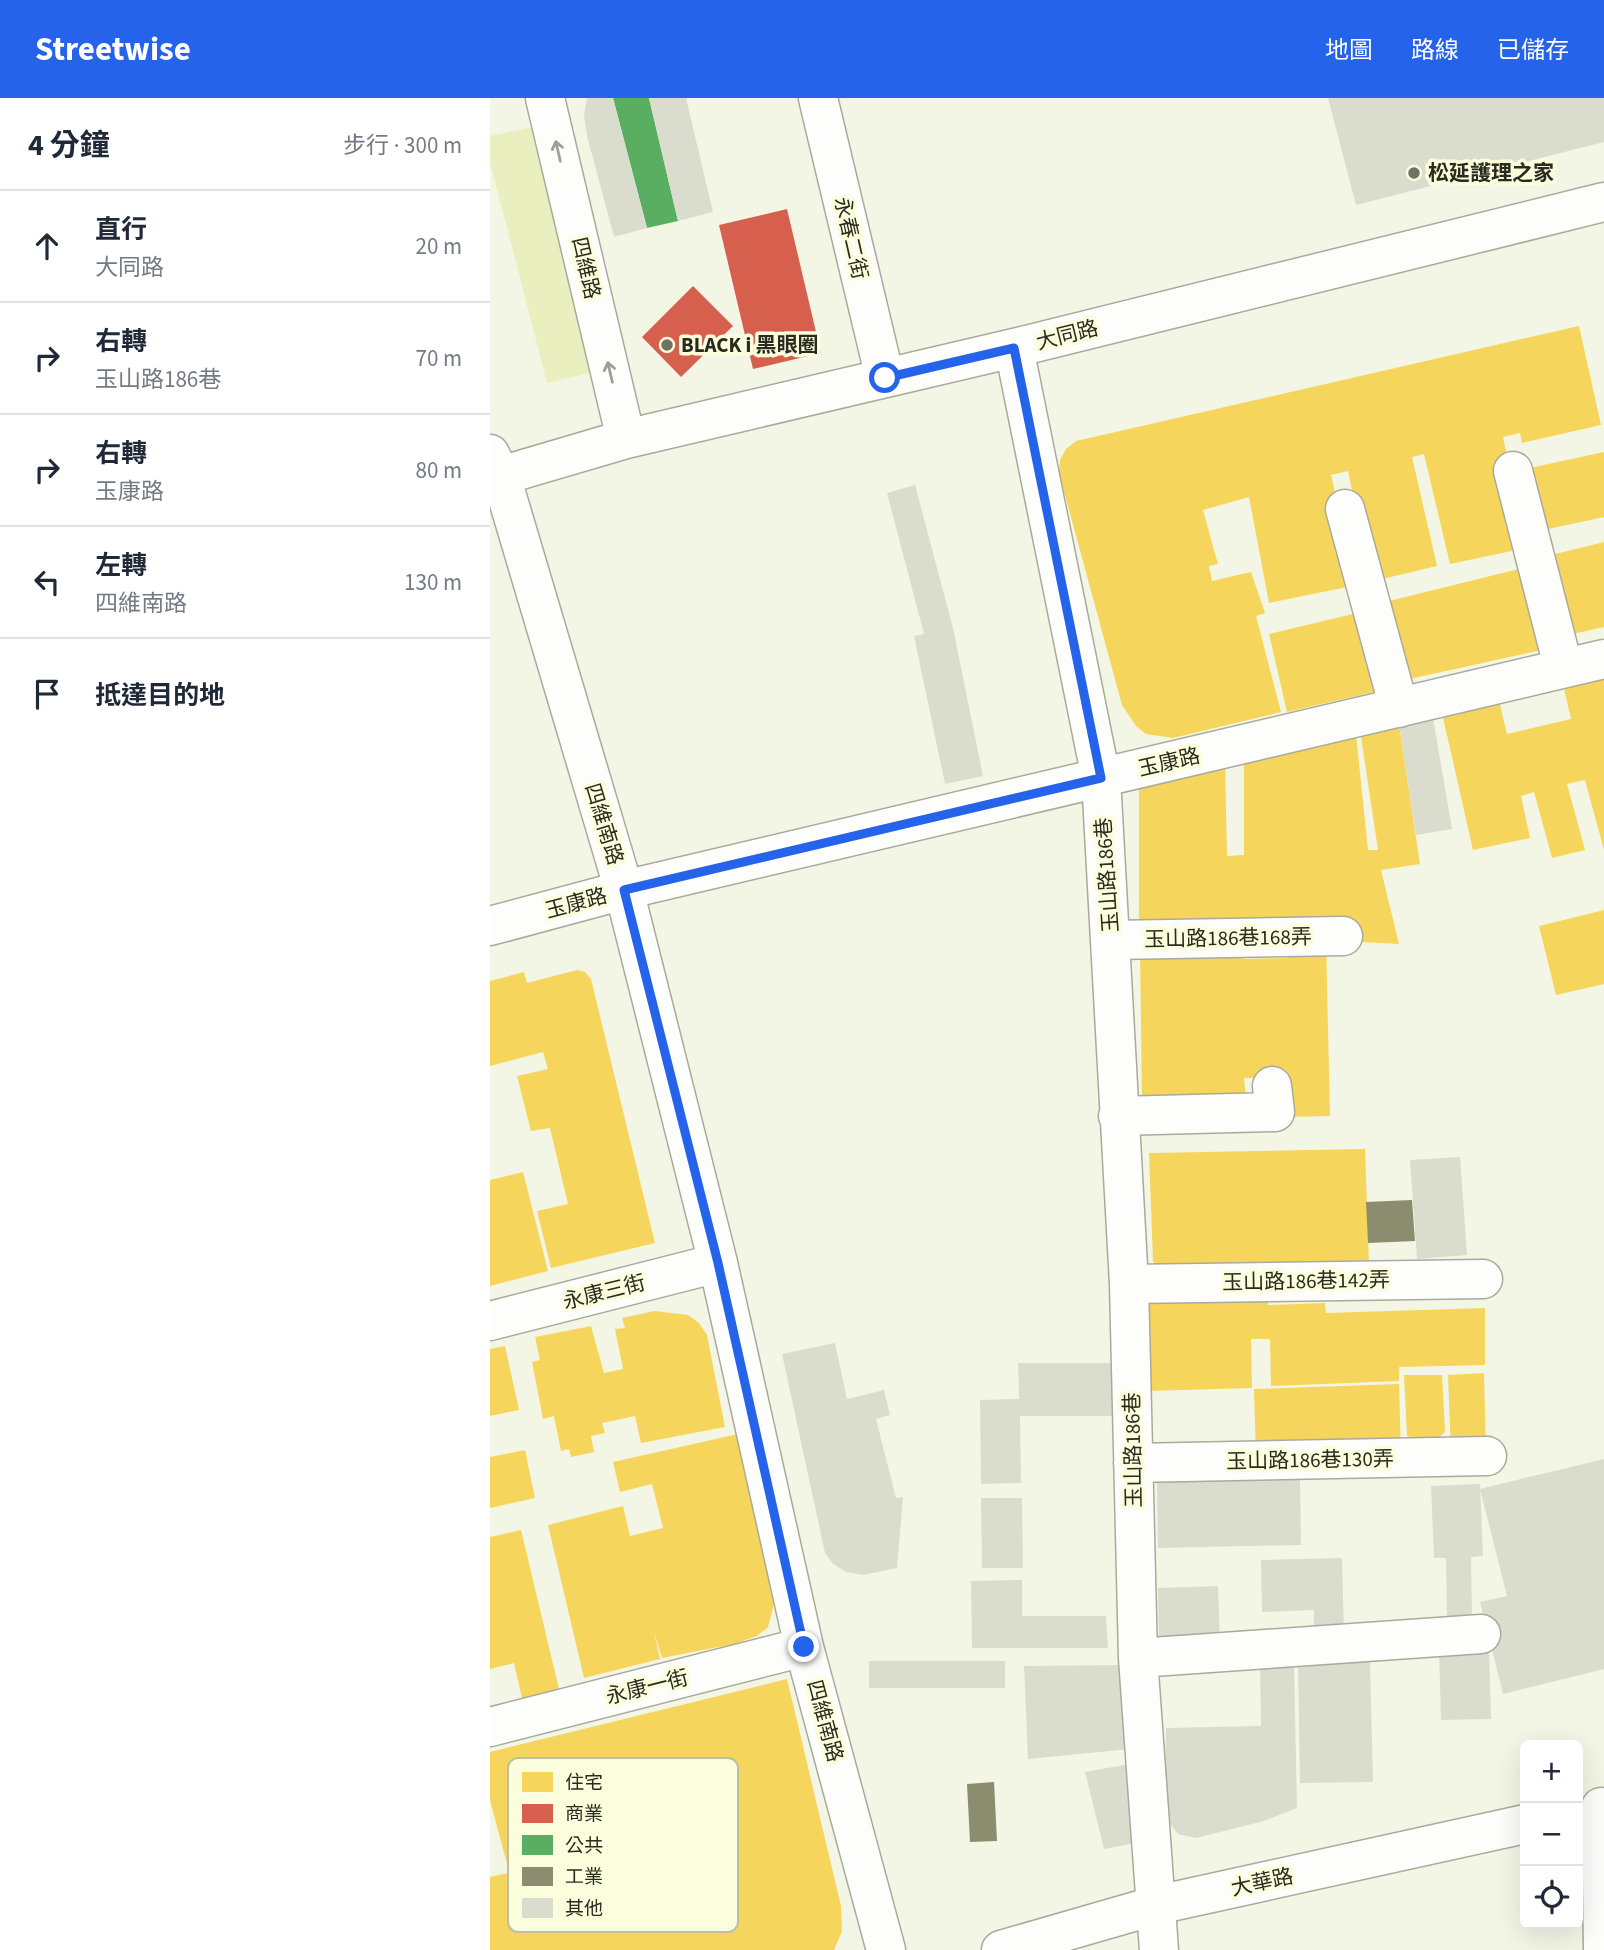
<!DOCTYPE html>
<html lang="zh-TW">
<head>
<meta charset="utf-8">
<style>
  body { margin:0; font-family:"Source Sans 3","Noto Sans TC",sans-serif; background:#f6f6f7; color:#1f2937 }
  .controls { position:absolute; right:21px; bottom:21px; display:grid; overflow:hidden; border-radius:10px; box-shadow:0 7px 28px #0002 }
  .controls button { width:63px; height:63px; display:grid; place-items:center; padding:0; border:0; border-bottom:2px solid #e0e1e3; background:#fff; color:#1f2937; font:35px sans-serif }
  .stop { position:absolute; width:21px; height:21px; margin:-16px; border:5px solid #2563eb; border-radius:50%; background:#fff }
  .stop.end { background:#2563eb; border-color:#fff; box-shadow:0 2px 7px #0008 }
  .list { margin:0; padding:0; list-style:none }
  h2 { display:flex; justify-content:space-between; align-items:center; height:91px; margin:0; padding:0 28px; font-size:30px }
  h2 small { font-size:23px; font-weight:400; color:#747a83 }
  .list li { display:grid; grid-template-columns:46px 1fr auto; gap:21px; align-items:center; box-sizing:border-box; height:112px; padding:0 28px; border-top:2px solid #e0e1e3 }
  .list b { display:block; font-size:26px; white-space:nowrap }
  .list p { margin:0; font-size:23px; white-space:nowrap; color:#747a83 }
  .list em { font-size:23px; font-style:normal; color:#747a83 }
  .icon { flex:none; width:38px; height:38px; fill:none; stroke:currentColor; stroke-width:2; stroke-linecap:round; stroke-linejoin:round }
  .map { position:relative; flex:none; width:1114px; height:1852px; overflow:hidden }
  header { display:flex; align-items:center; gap:42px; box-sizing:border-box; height:98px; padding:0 35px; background:#2563eb; color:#fff }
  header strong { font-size:33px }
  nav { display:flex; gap:38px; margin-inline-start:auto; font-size:24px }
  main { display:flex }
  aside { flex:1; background:#fff }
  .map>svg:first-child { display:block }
  .green { fill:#eaefbf }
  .homes { fill:#f6d55c }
  .shops { fill:#d6604d }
  .public { fill:#5aae61 }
  .industry { fill:#8c8c6e }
  .building { fill:#dadcce }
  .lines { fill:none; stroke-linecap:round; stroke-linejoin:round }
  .minor-casing { stroke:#a9aa9c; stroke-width:41 }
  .minor { stroke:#fdfefb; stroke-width:38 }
  .oneway { stroke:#9e9f98 }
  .route { stroke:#2563eb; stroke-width:9 }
  .poi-dot { fill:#707264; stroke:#fafedd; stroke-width:2.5 }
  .labels { text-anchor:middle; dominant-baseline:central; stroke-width:7; stroke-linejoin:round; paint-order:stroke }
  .poi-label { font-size:21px; font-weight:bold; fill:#292b1e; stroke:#fafedd; text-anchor:start }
  .street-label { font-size:21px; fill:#292b1e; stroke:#fafedd }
  .key { fill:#fafedd; stroke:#bbbfa4; stroke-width:2 }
  .key-label { font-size:19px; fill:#292b1e }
</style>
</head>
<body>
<header>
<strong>Streetwise</strong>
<nav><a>地圖</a><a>路線</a><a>已儲存</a></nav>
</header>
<main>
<aside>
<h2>4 分鐘<small>步行 · 300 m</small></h2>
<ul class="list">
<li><svg class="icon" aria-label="ahead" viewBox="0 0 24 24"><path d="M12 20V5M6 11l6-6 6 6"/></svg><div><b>直行</b><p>大同路</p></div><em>20 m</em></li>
<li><svg class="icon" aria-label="right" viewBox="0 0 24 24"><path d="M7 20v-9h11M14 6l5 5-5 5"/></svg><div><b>右轉</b><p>玉山路186巷</p></div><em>70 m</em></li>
<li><svg class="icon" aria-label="right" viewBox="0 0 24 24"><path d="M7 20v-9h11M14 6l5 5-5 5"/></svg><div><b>右轉</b><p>玉康路</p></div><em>80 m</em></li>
<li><svg class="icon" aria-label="left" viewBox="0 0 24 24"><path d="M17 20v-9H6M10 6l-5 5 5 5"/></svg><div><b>左轉</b><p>四維南路</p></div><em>130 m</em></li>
<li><svg class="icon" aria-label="arrive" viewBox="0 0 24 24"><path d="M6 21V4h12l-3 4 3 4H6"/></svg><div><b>抵達目的地</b></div></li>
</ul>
</aside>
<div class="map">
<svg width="1114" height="1852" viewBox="0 0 1114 1852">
  <rect width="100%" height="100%" fill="#f4f6e5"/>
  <path class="green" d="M 51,27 L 113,272 L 57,285 L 0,64 L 0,38 Z"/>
  <path class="homes" d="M 1089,228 L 1111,327 L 1032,345 L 1030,335 L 1013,339 L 1036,450 L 960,466 L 934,356 L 922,359 L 947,468 L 888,482 L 866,411 L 858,373 L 841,377 L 867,487 L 779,505 L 759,399 L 713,412 L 728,466 L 719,468 L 722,483 L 761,474 L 775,515 L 766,518 L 791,614 L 683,640 L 656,636 L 646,628 L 632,607 L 569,375 L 570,362 L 576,351 L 586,343 Z
    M 1114,354 L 1114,419 L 1049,433 L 1035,371 Z
    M 1114,444 L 1114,529 L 1078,537 L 1057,458 Z
    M 1037,469 L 1056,551 L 915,582 L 895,504 Z
    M 871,514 L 892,592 L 797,614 L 779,536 Z
    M 1114,573 L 1114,752 L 1095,682 L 1077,686 L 1095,752 L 1062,760 L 1044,694 L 1031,698 L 1040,740 L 983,752 L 952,615 L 1009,602 L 1017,636 L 1081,621 L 1072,582 Z
    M 909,626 L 930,766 L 891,772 L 909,846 L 649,832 L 649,676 L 735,662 L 737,758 L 754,757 L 754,658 L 866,636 L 878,752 L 888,752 L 870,632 Z
    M 1114,812 L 1114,886 L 1066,897 L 1049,828 Z
    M 836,842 L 840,1018 L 801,1019 L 799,979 L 754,980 L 756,1003 L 652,1005 L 650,850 L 752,848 L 753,861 L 797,860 L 796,844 Z
    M 87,872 L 95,874 L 101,881 L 165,1145 L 61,1170 L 47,1113 L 78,1106 L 60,1030 L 41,1033 L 27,978 L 58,971 L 53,954 L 0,968 L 0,883 L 34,874 L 37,885 Z
    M 875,1051 L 879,1167 L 668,1169 L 663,1163 L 659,1055 Z
    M 33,1074 L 58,1173 L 0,1188 L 0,1082 Z
    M 778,1199 L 778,1207 L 835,1205 L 836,1215 L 995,1210 L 995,1267 L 909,1269 L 909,1283 L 781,1288 L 780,1241 L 761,1241 L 762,1290 L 657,1293 L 654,1202 Z
    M 165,1213 L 198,1217 L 209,1225 L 217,1237 L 235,1329 L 151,1345 L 145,1318 L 112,1325 L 115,1335 L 101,1338 L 104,1354 L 81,1359 L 79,1351 L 71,1353 L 64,1318 L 53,1321 L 42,1264 L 50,1262 L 45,1239 L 101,1228 L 114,1275 L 133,1271 L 125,1231 L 135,1230 L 132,1220 Z
    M 15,1248 L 29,1312 L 0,1318 L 0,1251 Z
    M 994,1275 L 996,1354 L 961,1355 L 958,1277 Z
    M 914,1277 L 952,1277 L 955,1334 L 949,1339 L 931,1342 L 917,1338 Z
    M 909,1286 L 911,1356 L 766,1360 L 764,1291 Z
    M 248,1336 L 284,1506 L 278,1529 L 267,1538 L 244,1546 L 172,1560 L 164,1534 L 170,1561 L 94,1580 L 58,1427 L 133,1408 L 140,1438 L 173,1430 L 162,1386 L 130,1394 L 123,1364 Z
    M 35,1352 L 45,1400 L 0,1410 L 0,1359 Z
    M 31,1432 L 69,1591 L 32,1600 L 24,1565 L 0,1571 L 0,1439 Z
    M 297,1581 L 351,1808 L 352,1833 L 344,1852 L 0,1852 L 0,1779 L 31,1772 L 40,1804 L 112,1786 L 104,1753 L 128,1747 L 136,1780 L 157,1774 L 152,1755 L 208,1742 L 200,1709 L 69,1740 L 71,1748 L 43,1754 L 44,1759 L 17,1766 L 0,1702 L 0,1654 Z"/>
  <path class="shops" d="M 297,111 L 331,255 L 263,271 L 229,127 Z
    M 203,188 L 243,228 L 191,279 L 152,239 Z"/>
  <path class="public" d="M 123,0 L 159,0 L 188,123 L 157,130 Z"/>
  <path class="industry" d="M 922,1102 L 925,1143 L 878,1145 L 876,1104 Z
    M 504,1684 L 507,1743 L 480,1744 L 477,1686 Z"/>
  <path class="building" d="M 97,0 L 123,0 L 157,130 L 124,139 L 97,38 L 94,17 Z
    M 159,0 L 196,0 L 223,114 L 188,123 Z
    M 838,0 L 1114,0 L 1114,44 L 866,107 Z
    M 425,387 L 463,530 L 493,678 L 455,686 L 424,538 L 434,536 L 397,395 Z
    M 943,620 L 962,731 L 926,737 L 909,626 Z
    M 970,1059 L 977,1157 L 927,1161 L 920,1062 Z
    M 345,1245 L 357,1301 L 394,1292 L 400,1317 L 386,1321 L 406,1400 L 413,1399 L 407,1470 L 373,1477 L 356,1474 L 343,1466 L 335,1455 L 292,1256 Z
    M 528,1265 L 632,1265 L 632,1318 L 530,1318 L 531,1385 L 491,1386 L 490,1302 L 529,1301 Z
    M 1114,1361 L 1114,1571 L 1013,1596 L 990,1504 L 1017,1498 L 990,1391 Z
    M 810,1381 L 811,1447 L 668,1450 L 667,1384 Z
    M 990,1386 L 993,1458 L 981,1459 L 982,1519 L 957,1520 L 956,1460 L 944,1460 L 941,1388 Z
    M 491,1400 L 532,1400 L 533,1470 L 492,1470 Z
    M 852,1460 L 854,1537 L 824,1538 L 824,1512 L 772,1514 L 771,1462 Z
    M 532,1482 L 532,1518 L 616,1518 L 618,1550 L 482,1550 L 481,1483 Z
    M 728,1488 L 730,1544 L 669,1546 L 668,1490 Z
    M 999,1549 L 1001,1621 L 951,1622 L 949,1550 Z
    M 379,1563 L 515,1563 L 515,1590 L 379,1590 Z
    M 880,1563 L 883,1684 L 810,1685 L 808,1564 Z
    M 804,1565 L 807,1710 L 774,1723 L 706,1740 L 688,1736 L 676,1720 L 675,1710 L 676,1630 L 771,1628 L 770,1566 Z
    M 638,1567 L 640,1651 L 538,1661 L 534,1568 Z
    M 640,1666 L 646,1745 L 614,1751 L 595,1674 Z"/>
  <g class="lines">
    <defs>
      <path id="minor" d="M 55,0 L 136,341
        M 328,0 L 395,280
        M 524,250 L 611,680 L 639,1186 L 648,1560 L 669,1852
        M 0,356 L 11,378 L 134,792 L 228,1165 L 314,1549 L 396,1852
        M 1023,373 L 1073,568
        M 0,381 L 136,341 L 524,250 L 1114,104
        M 855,411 L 909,610
        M 0,828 L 134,792 L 1114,561
        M 622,842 L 853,838
        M 628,1018 L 785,1014 L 782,988
        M 639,1186 L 993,1181
        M 0,1223 L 228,1165
        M 643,1365 L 997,1358
        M 648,1560 L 991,1536
        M 0,1629 L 314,1549
        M 1111,1709 L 1113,1852
        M 511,1852 L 667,1807 L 1035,1726"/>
    </defs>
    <use href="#minor" class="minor-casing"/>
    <use href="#minor" class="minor"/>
  </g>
  <defs><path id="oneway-shaft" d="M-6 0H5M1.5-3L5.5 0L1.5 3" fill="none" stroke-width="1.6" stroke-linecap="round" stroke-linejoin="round" transform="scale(1.75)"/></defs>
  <g class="oneway">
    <use href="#oneway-shaft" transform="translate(68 53) rotate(-103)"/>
    <use href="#oneway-shaft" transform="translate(120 274) rotate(-103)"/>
  </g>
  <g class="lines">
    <path class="route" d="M 314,1549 L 228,1165 L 134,792 L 611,680 L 524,250 L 395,280"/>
  </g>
  <g class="poi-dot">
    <circle cx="924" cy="75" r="7"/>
    <circle cx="177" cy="247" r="7"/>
  </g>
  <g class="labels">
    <g class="poi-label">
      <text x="938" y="75">松延護理之家</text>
      <text x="191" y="247">BLACK i 黑眼圈</text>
    </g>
    <g class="street-label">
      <text transform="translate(361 140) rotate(77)">永春二街</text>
      <text transform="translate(96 170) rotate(77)">四維路</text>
      <text transform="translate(577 237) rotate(-14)">大同路</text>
      <text transform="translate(679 664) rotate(-13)">玉康路</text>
      <text transform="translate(114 726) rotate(73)">四維南路</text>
      <text transform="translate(617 777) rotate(-94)">玉山路186巷</text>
      <text transform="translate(86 805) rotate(-15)">玉康路</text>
      <text transform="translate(738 840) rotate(-1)">玉山路186巷168弄</text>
      <text transform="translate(816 1183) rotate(-1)">玉山路186巷142弄</text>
      <text transform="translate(114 1194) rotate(-14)">永康三街</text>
      <text transform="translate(643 1352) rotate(-91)">玉山路186巷</text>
      <text transform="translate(820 1362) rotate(-1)">玉山路186巷130弄</text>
      <text transform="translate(157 1589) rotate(-14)">永康一街</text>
      <text transform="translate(335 1623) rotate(75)">四維南路</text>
      <text transform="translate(772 1784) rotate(-12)">大華路</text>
    </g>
  </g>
  <rect x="18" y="1660" width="230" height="174" rx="10" class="key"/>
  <rect x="32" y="1674" width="31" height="20" fill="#f6d55c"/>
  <rect x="32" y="1706" width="31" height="19" fill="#d6604d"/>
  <rect x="32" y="1737" width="31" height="20" fill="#5aae61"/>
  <rect x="32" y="1769" width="31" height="19" fill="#8c8c6e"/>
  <rect x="32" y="1800" width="31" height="20" fill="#dadcce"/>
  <g class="key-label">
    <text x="75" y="1691">住宅</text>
    <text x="75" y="1722">商業</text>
    <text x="75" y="1754">公共</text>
    <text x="75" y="1785">工業</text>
    <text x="75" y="1817">其他</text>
  </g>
</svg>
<div class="controls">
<button>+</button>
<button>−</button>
<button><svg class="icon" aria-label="locate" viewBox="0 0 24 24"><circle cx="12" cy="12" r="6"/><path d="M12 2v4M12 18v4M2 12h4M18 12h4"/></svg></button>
</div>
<div class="stop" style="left:395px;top:280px"></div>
<div class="stop end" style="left:314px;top:1549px"></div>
</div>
</main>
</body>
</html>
